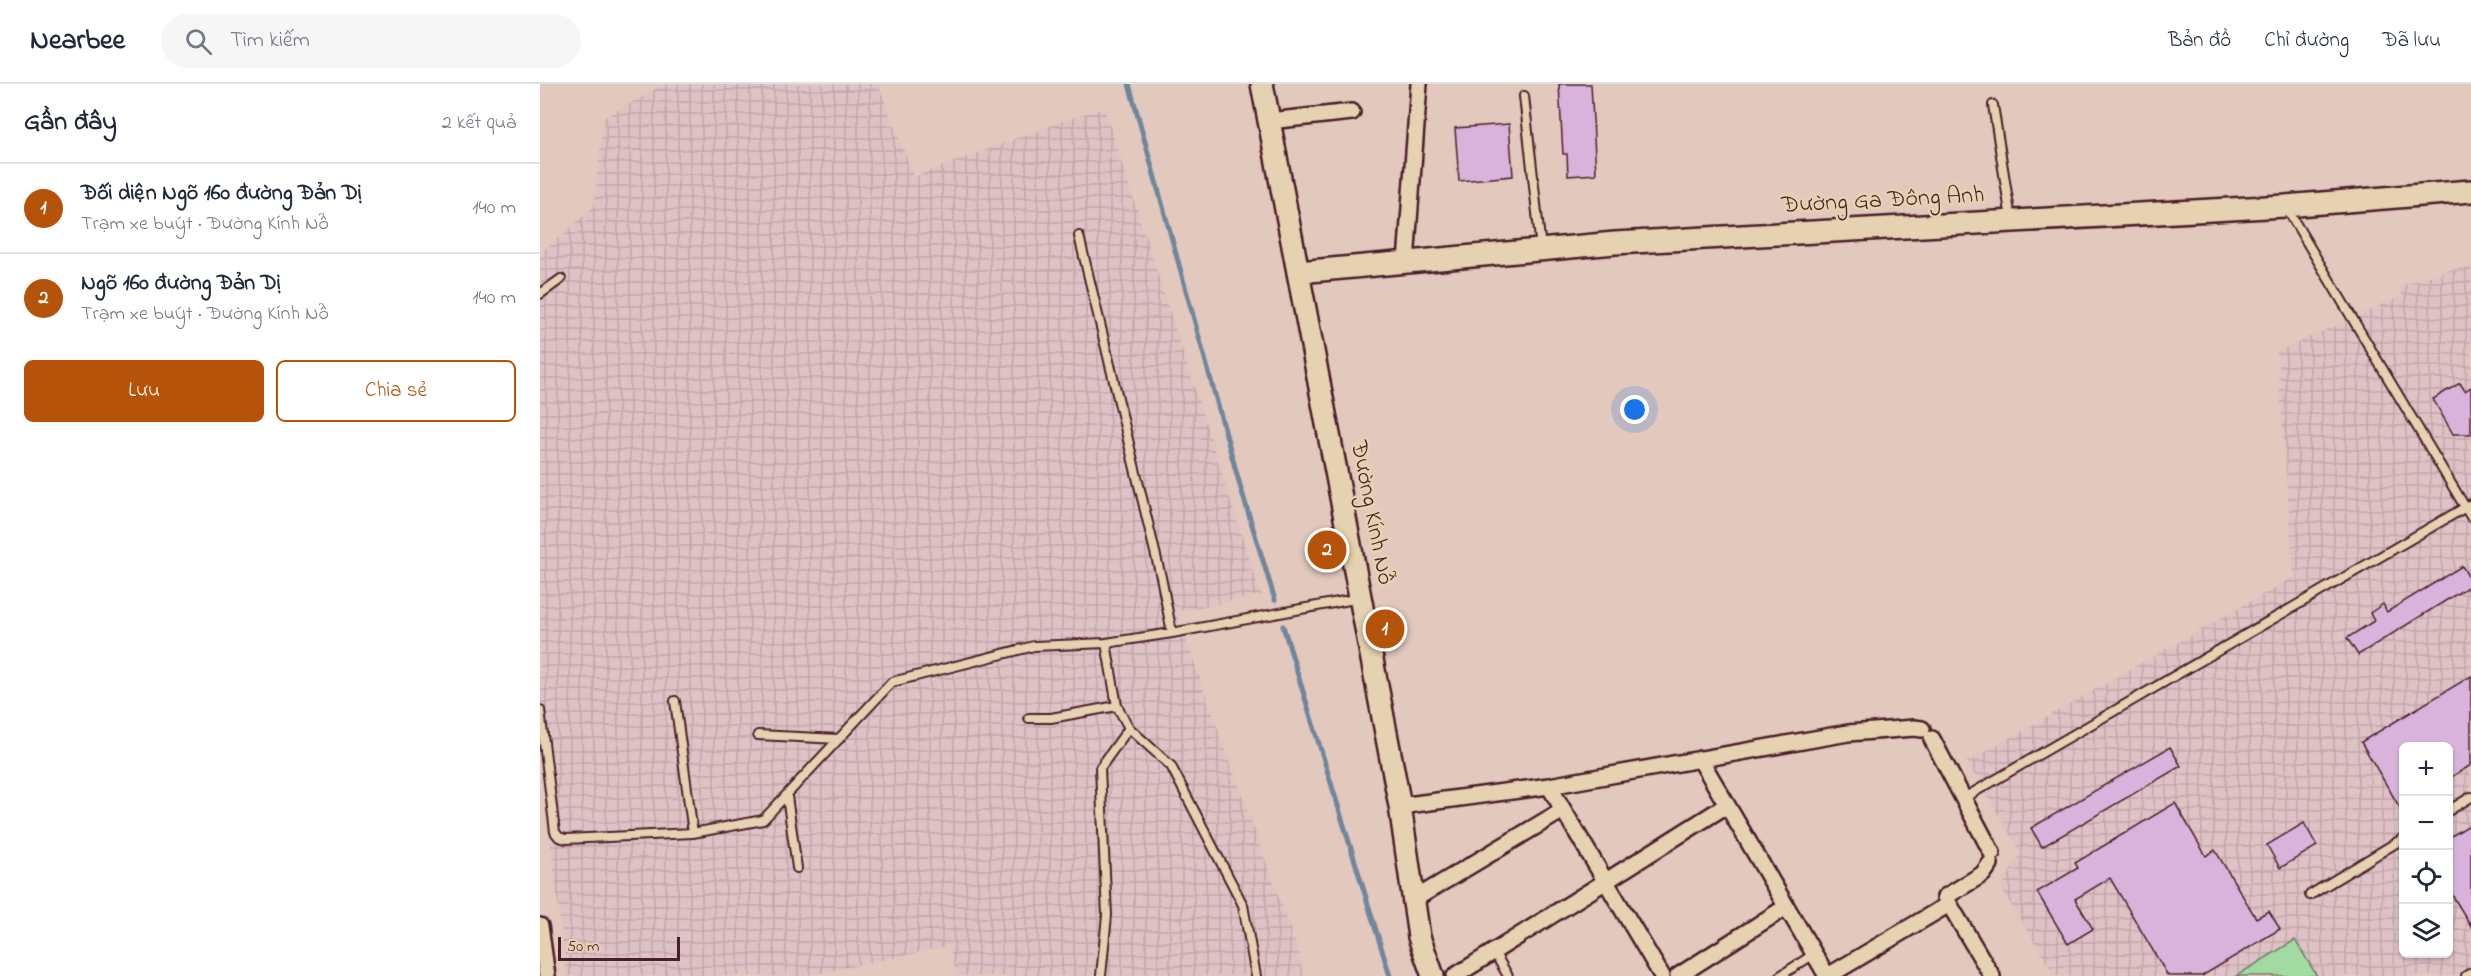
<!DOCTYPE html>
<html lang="vi">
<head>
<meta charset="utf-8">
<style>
  body { margin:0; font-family:"Indie Flower",sans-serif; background:#f6f6f7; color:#1f2937 }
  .controls { position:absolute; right:18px; bottom:18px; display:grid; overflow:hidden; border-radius:9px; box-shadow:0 2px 4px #0004 }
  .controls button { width:54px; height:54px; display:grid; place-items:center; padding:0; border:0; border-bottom:2px solid #e0e1e3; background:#fff; color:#1f2937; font:30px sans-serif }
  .scale { position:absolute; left:18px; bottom:15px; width:122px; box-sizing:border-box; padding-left:6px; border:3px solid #4a1f2b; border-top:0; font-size:16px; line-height:21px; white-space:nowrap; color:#4a1f2b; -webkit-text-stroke:4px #e6d1b0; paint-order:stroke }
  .you { position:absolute; left:1095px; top:326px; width:21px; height:21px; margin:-15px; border:4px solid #fff; border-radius:50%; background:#1a73e8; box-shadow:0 0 0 9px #1a73e833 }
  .badge { display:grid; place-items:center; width:39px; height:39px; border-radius:50%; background:#b45309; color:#fff; font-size:20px; font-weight:700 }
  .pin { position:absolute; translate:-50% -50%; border:3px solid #fff; box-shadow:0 2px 6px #0006 }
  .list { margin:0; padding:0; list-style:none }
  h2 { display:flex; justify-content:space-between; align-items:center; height:78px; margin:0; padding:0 24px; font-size:26px }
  h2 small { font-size:20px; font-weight:400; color:#747a83 }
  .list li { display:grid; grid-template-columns:39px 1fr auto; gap:18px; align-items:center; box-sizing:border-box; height:90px; padding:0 24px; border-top:2px solid #e0e1e3 }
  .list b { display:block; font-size:22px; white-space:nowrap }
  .list p { margin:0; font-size:20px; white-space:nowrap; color:#747a83 }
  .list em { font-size:20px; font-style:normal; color:#747a83 }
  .actions { display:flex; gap:12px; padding:18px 24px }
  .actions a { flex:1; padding:14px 0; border:2px solid #b45309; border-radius:9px; text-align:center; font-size:21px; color:#b45309 }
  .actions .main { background:#b45309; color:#fff }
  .icon { flex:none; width:33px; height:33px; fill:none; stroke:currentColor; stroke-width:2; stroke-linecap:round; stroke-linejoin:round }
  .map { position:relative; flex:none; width:1931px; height:892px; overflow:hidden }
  header { display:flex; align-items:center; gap:36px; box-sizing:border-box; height:84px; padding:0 30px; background:#fff; border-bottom:2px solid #e0e1e3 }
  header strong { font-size:28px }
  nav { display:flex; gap:33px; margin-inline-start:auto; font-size:21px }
  .search { width:420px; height:54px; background:#f6f6f7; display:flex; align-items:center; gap:15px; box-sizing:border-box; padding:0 21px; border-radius:33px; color:#747a83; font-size:22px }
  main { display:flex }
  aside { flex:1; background:#fff }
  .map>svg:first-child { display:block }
  .industrial { fill:url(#industrial-grid); fill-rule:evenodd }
  .green { fill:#a1dba1; stroke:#767d66; stroke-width:1.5 }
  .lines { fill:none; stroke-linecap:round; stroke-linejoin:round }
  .stream { stroke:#6f869d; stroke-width:5 }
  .building { fill:#d9b3db; stroke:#4a1f2b; stroke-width:1.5 }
  .lane-casing { stroke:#4a1f2b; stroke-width:12 }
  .street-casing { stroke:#4a1f2b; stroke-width:20 }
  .secondary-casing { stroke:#4a1f2b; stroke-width:26 }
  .lane { stroke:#e6d1b0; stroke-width:8 }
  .street { stroke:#e6d1b0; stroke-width:15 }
  .secondary { stroke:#e6d1b0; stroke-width:21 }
  .labels { text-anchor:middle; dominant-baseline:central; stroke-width:5; stroke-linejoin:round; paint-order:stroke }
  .street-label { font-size:24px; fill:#4a1f2b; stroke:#e6d1b0 }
</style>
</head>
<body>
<header>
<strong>Nearbee</strong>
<div class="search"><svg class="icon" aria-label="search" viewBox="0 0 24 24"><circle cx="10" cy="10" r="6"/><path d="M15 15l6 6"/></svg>Tìm kiếm</div>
<nav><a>Bản đồ</a><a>Chỉ đường</a><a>Đã lưu</a></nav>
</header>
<main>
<aside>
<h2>Gần đây<small>2 kết quả</small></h2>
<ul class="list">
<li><span class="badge">1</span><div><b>Đối diện Ngõ 160 đường Đản Dị</b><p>Trạm xe buýt · Đường Kính Nỗ</p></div><em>140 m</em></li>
<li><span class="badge">2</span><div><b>Ngõ 160 đường Đản Dị</b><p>Trạm xe buýt · Đường Kính Nỗ</p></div><em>140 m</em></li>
</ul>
<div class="actions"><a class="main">Lưu</a><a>Chia sẻ</a></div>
</aside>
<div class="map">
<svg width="1931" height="892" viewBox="0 0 1931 892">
  <defs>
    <pattern id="industrial-grid" width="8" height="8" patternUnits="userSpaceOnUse" patternTransform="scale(1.5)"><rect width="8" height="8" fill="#dfc2c6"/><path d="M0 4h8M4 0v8" fill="none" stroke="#c1a6aa"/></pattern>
  </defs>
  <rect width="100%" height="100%" fill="#e2c8bd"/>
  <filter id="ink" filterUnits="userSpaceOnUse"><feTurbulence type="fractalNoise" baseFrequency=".0167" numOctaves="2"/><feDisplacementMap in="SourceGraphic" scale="12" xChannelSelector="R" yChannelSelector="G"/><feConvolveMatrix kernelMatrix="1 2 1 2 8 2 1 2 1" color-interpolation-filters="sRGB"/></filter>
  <g filter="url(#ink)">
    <path class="industrial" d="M 125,0 L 338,0 L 374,93 L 531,34 L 564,24 L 721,511 L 636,528 L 758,867 L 764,892 L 417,892 L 409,862 L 266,892 L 27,892 L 0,671 L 0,170 L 54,123 L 64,34 Z
      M 1931,184 L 1931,892 L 1515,892 L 1461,804 L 1481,769 L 1427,678 L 1754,493 L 1737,268 L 1862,212 L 1862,201 L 1909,186 ZM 1864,662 L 1908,662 L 1908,870 L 1864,870 Z"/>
    <path class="green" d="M 1755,856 L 1777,892 L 1696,892 Z"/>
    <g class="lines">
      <path class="stream" d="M 589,0 L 701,405 L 735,516
        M 743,542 L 850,892"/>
    </g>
    <path class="building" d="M 1019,0 L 1051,0 L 1056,90 L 1028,92 L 1027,70 L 1023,70 Z
      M 969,40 L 973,92 L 919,97 L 915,44 Z
      M 1920,299 L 1925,307 L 1931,303 L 1931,350 L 1913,350 L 1893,315 Z
      M 1922,482 L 1931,497 L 1931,501 L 1818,571 L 1807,554 L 1834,537 L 1830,529 L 1843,520 L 1847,528 Z
      M 1931,592 L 1931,681 L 1908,695 L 1908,663 L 1863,663 L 1863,729 L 1821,658 Z
      M 1630,663 L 1641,682 L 1502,763 L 1491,744 Z
      M 1635,719 L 1666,772 L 1675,766 L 1716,834 L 1729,827 L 1740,845 L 1662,892 L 1628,892 L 1570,794 L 1535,815 L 1553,845 L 1528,860 L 1497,808 L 1538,784 L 1535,779 Z
      M 1764,739 L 1777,762 L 1740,784 L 1727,761 Z
      M 1931,740 L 1931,842 L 1908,804 L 1908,754 Z"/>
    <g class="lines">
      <defs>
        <path id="lane" d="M 984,12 L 1001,165
          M 1453,21 L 1471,135
          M 1747,125 L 1931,433
          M 539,152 L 621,493 L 632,549
          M 0,210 L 21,195
          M 566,559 L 577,622
          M 135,617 L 153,749
          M 0,626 L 15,748 L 19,753 L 26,755 L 153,749 L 223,736 L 352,598 L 494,562 L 566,559 L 632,549 L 820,514
          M 489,634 L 511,634 L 577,622 L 589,644
          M 218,651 L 299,655
          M 247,712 L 257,784
          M 1424,714 L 1931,420
          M 1908,727 L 1931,713
          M 1770,811 L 1864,754
          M 954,868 L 968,892
          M 561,892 L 567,831 L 560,684 L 589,644 L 631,682 L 703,821 L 716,892
          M 1240,892 L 1274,870
          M 1926,892 L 1931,889"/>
        <path id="street" d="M 729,37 L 812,28
          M 866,178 L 879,0
          M 1392,655 L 1452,769
          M 1160,675 L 1287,892
          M 1009,702 L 1122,892
          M 860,722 L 1009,702 L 1308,649 L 1374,644 L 1382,645
          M 1450,780 L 1443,790 L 1405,813 L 1452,892
          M 873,816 L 1023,726
          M 0,842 L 7,892
          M 915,892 L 1187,721
          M 1138,892 L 1246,823
          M 1288,892 L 1409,820"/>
        <path id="secondary" d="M 722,0 L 860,722 L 879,853 L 893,892
          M 759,188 L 1075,159 L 1745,122 L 1931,107"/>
      </defs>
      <use href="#lane" class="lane-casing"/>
      <use href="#street" class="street-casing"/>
      <use href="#secondary" class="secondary-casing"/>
      <use href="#lane" class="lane"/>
      <use href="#street" class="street"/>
      <use href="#secondary" class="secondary"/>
    </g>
  </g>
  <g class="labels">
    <g class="street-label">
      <text transform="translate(1343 117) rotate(-3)">Đường Ga Đông Anh</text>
      <text transform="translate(831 429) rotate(79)">Đường Kính Nỗ</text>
    </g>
  </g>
</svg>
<div class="controls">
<button>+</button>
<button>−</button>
<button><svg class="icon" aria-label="locate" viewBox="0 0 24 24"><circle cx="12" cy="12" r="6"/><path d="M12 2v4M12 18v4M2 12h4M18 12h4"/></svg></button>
<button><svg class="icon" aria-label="layers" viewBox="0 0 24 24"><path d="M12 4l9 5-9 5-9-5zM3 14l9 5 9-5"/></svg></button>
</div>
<div class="scale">50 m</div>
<div class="you"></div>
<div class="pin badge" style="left:845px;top:545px">1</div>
<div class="pin badge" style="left:787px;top:466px">2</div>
</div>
</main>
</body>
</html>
